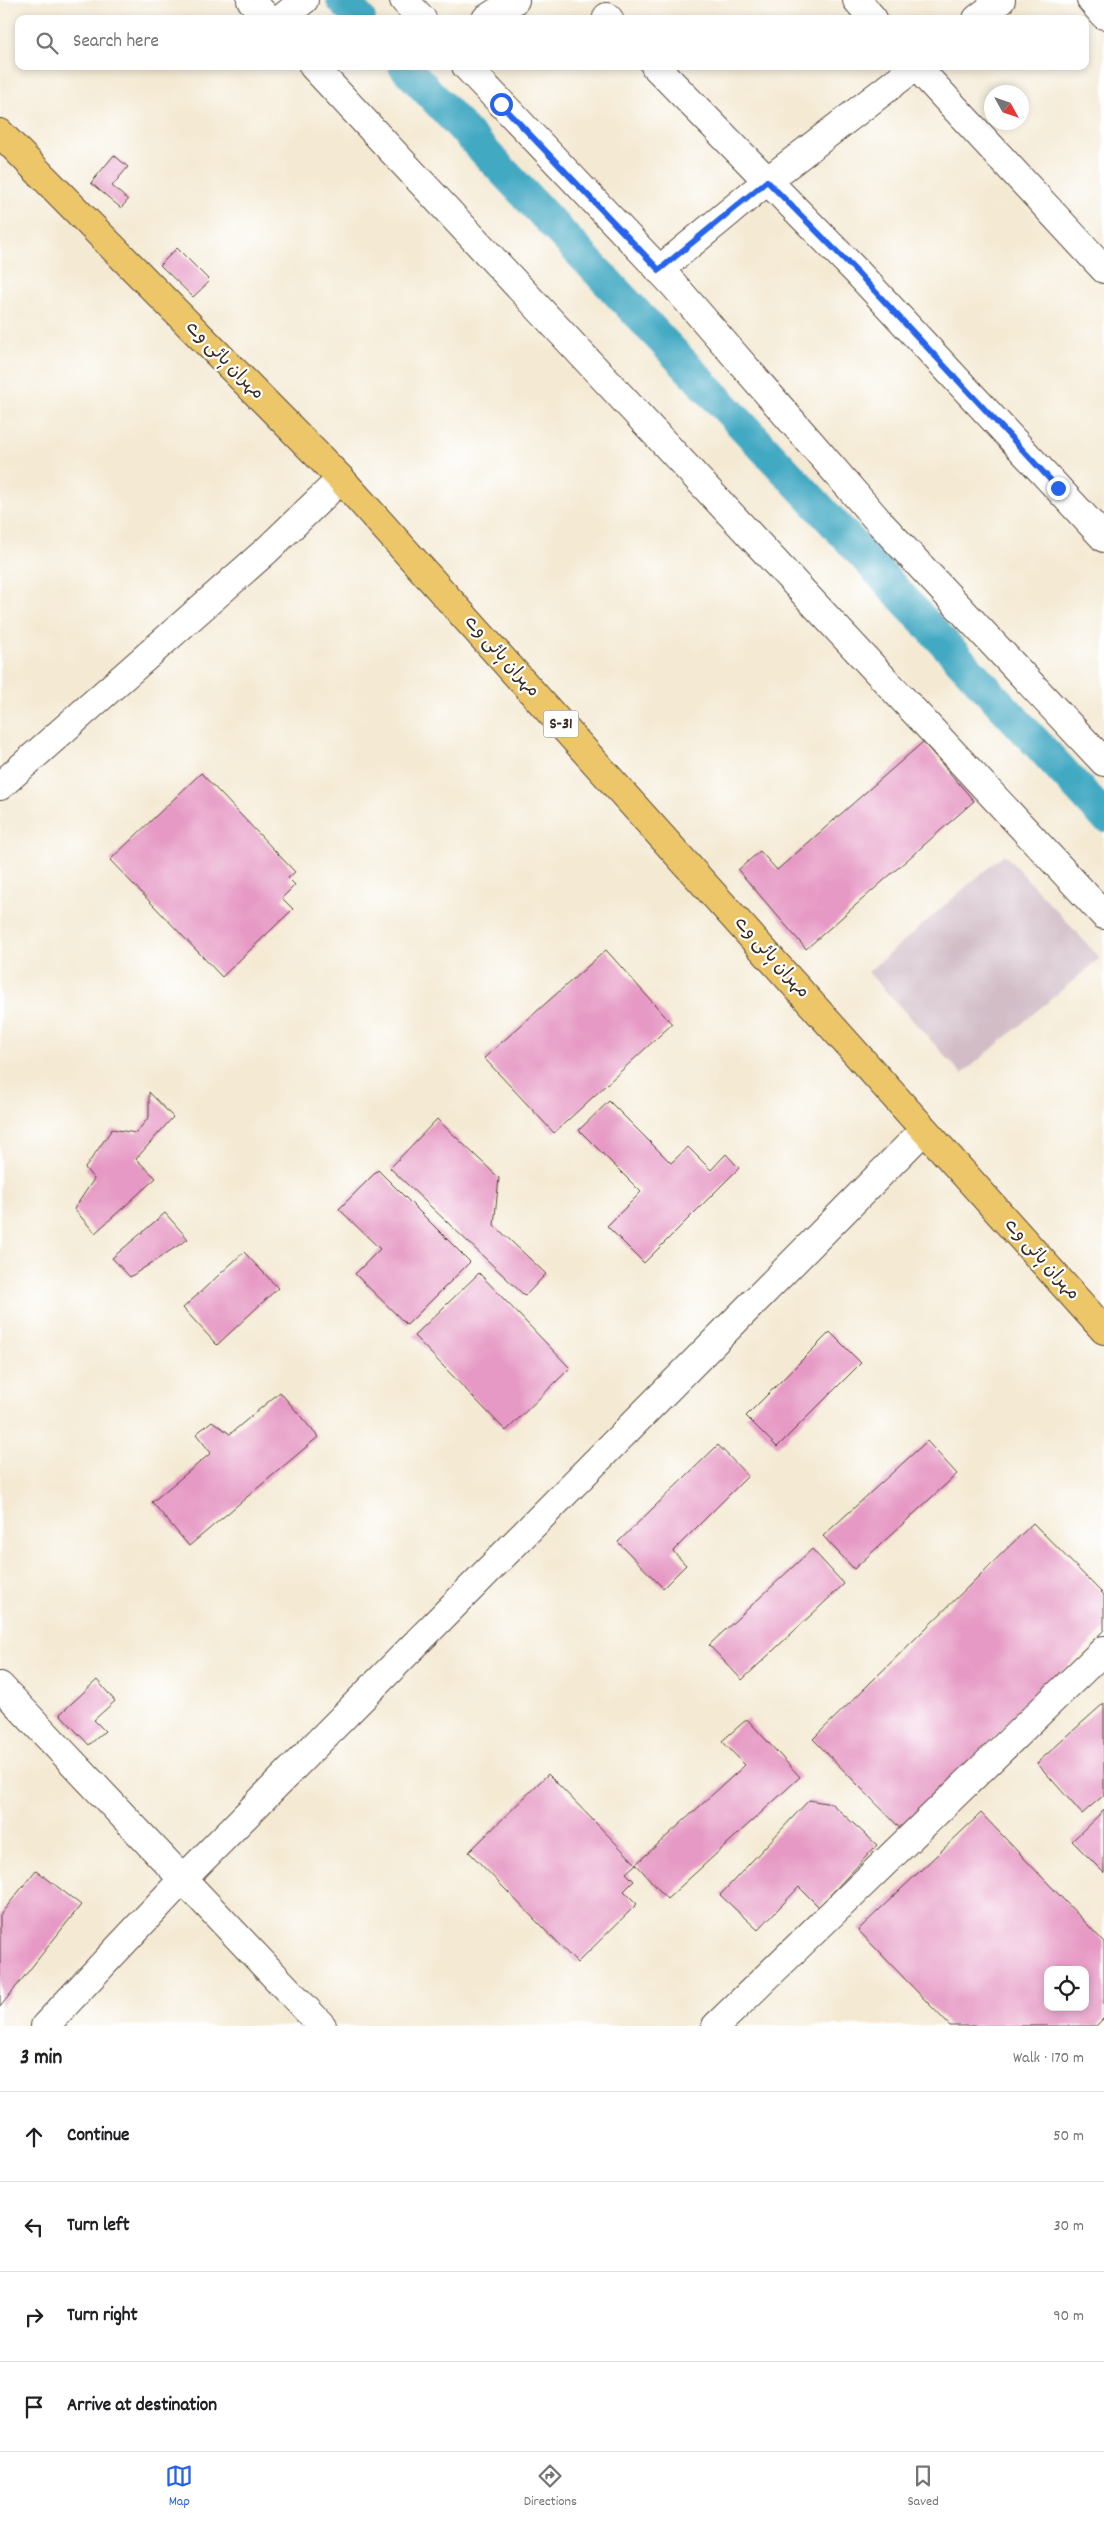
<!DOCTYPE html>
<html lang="en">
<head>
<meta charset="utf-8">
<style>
  body { margin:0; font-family:Dekko,"Playpen Sans Arabic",sans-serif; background:#f2f2f2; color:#202124 }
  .controls { position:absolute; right:15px; bottom:15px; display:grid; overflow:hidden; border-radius:10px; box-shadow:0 2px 8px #0003 }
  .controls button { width:45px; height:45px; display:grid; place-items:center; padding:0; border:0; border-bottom:1px solid #e0e0e0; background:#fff; color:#202124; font:25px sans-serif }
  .compass { position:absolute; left:984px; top:85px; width:45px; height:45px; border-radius:50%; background:#fff; box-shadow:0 2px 8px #0003; rotate:130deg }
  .stop { position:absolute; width:15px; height:15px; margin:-11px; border:4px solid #2563eb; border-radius:50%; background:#fff }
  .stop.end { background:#2563eb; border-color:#fff; box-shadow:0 1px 5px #0008 }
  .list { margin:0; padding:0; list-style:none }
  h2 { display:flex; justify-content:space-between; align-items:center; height:65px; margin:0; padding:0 20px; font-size:21px }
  h2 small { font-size:16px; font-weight:400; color:#757577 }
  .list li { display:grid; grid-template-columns:32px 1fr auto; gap:15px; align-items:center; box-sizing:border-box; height:90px; padding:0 20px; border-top:1px solid #e0e0e0 }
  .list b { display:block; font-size:19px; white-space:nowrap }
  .list em { font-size:16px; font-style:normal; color:#757577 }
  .icon { flex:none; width:28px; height:28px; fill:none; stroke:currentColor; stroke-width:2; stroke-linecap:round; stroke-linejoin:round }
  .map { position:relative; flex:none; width:1104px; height:2026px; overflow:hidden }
  .search { position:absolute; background:#fff; box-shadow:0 2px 8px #0003; left:15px; right:15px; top:15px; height:55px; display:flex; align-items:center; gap:12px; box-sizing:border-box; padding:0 18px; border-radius:10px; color:#757577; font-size:19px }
  .sheet { height:425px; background:#fff }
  nav { display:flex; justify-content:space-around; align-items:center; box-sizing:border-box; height:70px; border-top:1px solid #e0e0e0; background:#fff; font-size:14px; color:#757577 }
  nav a { display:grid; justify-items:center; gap:2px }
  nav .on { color:#2563eb }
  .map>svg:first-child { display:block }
  .industrial { fill:#d2bdc7 }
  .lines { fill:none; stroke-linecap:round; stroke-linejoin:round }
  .canal { stroke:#43a9c3; stroke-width:32 }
  .building { fill:#e699c4; fill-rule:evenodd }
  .minor-casing { stroke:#574739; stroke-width:30 }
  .primary-casing { stroke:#574739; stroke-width:30 }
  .minor { stroke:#fff; stroke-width:28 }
  .primary { stroke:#ecc669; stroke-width:28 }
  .route { stroke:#2563eb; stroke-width:6 }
  .labels { text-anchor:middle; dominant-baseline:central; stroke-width:4.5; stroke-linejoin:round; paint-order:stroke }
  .shield { fill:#fff; stroke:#766a62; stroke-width:1 }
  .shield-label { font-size:16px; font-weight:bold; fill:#3b2a1e }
  .street-label { font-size:18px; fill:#3b2a1e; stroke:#fff }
</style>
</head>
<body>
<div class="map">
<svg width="1104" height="2026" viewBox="0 0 1104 2026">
  <rect width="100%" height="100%" fill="#fff"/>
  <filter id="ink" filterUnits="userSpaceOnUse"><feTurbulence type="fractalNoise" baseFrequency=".02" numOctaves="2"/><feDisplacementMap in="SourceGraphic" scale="10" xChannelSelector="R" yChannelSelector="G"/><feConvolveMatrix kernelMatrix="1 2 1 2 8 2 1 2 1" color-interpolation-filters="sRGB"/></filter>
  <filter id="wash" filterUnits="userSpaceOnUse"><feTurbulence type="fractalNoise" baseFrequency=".0096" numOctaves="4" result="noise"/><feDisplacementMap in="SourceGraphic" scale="20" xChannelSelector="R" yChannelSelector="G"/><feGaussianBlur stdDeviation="1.12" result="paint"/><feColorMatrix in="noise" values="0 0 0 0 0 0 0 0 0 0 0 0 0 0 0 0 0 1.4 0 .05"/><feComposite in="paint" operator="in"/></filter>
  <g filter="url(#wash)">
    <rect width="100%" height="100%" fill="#f4ead4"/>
    <path class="industrial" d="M 1004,854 L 1100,958 L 962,1074 L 868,972 Z"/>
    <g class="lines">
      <path class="canal" d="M 342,0 L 360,19
        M 404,66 L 805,492 L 1104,816"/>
    </g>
    <g id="blocks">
      <path class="building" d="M 114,155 L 128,167 L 112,186 L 128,200 L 121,208 L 91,183 Z
        M 177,248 L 210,281 L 193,297 L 160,265 Z
        M 923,742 L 974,801 L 806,949 L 738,870 L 760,851 L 777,870 Z
        M 201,773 L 295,872 L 288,878 L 295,885 L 282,898 L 293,909 L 222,977 L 110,860 Z
        M 606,950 L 672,1024 L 554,1133 L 484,1058 Z
        M 149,1092 L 173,1117 L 136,1159 L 156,1178 L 95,1233 L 74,1209 L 94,1179 L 85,1168 L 112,1129 L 136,1133 L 149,1117 Z
        M 609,1101 L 671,1163 L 688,1147 L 711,1170 L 726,1154 L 739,1168 L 644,1263 L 607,1226 L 641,1192 L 579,1130 Z
        M 437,1119 L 499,1178 L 494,1225 L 546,1274 L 525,1296 L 390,1168 Z
        M 378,1170 L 470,1262 L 407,1325 L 355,1274 L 380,1249 L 339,1209 Z
        M 165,1213 L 188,1239 L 130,1277 L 112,1258 Z
        M 244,1252 L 278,1288 L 217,1345 L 183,1308 Z
        M 479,1273 L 570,1368 L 506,1431 L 414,1336 Z
        M 830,1332 L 861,1363 L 777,1447 L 746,1416 Z
        M 280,1392 L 318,1437 L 189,1546 L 152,1502 L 211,1453 L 196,1434 L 212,1421 L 230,1434 Z
        M 927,1441 L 957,1474 L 854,1569 L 823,1536 Z
        M 718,1445 L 748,1476 L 673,1551 L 686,1565 L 663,1588 L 618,1542 Z
        M 1033,1523 L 1104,1595 L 1104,1630 L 901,1829 L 813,1739 Z
        M 812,1549 L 844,1584 L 742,1680 L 709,1645 Z
        M 97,1680 L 115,1701 L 94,1720 L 105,1731 L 89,1745 L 60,1714 Z
        M 1104,1703 L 1104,1795 L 1082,1814 L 1037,1763 Z
        M 747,1719 L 800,1777 L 667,1899 L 636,1864 L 745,1765 L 722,1741 Z
        M 548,1774 L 636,1864 L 626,1873 L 634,1881 L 624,1891 L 637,1904 L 577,1963 L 469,1852 Z
        M 809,1800 L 832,1804 L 877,1845 L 819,1907 L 799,1887 L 758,1930 L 720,1895 Z
        M 1104,1810 L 1104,1873 L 1072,1841 Z
        M 981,1813 L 1104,1942 L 1104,2018 L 1096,2026 L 950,2026 L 858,1930 ZM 1048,1970 L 1085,1970 L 1085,2007 L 1048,2007 Z
        M 36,1870 L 81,1905 L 0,2007 L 0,1915 Z"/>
    </g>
  </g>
  <g filter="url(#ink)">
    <use href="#blocks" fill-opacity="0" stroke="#574739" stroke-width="1"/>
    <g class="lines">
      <defs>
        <path id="minor" d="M 251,0 L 268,19
          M 404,0 L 422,19
          M 857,0 L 873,19
          M 1091,0 L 1104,15
          M 607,17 L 609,19
          M 281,19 L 304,0
          M 486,19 L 515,0
          M 977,19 L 1001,0
          M 313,66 L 1104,915
          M 466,66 L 673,284 L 881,524 L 1104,762
          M 655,66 L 857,272 L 1104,538
          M 916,66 L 1104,269
          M 659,270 L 767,181 L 916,66
          M 0,786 L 266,551 L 341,479
          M 0,1686 L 322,2026
          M 45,2026 L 183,1879 L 924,1130
          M 716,2026 L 1104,1650"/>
        <path id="primary" d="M 0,133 L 341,479 L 1104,1330"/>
      </defs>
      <use href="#minor" class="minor-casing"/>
      <use href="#primary" class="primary-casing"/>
      <use href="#minor" class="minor"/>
      <use href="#primary" class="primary"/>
    </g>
  </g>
  <g class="lines" filter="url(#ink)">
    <path class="route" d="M 501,104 L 659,270 L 767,181 L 857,272 L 1058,488"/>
  </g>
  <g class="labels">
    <rect class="shield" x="543.5" y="710.5" width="35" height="27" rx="4"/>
    <g class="shield-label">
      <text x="561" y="724">S-31</text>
    </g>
    <g class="street-label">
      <text transform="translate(224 361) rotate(45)">مہران ہائی وے</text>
      <text transform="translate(501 657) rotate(48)">مہران ہائی وے</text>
      <text transform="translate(771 958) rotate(48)">مہران ہائی وے</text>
      <text transform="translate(1041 1260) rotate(48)">مہران ہائی وے</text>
    </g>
  </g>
</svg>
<div class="controls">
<button><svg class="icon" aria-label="locate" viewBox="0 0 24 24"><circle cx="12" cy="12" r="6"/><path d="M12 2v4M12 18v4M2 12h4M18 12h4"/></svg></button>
</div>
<svg class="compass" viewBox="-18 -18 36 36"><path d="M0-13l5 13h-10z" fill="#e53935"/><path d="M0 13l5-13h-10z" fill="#757577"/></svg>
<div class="stop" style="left:501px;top:104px"></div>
<div class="stop end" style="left:1058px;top:488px"></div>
<div class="search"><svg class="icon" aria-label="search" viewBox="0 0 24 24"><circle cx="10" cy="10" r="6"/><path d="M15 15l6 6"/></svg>Search here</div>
</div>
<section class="sheet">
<h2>3 min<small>Walk · 170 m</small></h2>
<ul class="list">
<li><svg class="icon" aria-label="ahead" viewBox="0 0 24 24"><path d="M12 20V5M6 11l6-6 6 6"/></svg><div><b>Continue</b></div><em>50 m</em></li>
<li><svg class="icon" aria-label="left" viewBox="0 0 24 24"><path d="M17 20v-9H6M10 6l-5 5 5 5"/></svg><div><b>Turn left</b></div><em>30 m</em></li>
<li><svg class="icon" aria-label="right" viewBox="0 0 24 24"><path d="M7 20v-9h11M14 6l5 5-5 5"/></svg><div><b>Turn right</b></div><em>90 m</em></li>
<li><svg class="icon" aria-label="arrive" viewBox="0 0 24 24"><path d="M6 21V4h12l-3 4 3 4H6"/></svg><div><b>Arrive at destination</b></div></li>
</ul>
</section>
<nav>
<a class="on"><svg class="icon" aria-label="map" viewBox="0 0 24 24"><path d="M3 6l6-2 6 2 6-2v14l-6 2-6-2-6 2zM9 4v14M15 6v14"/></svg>Map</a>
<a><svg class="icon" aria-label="directions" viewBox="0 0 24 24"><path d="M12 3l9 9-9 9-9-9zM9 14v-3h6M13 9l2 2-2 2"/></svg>Directions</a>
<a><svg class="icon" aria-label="saved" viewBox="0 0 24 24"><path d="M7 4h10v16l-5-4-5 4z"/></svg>Saved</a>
</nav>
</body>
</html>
